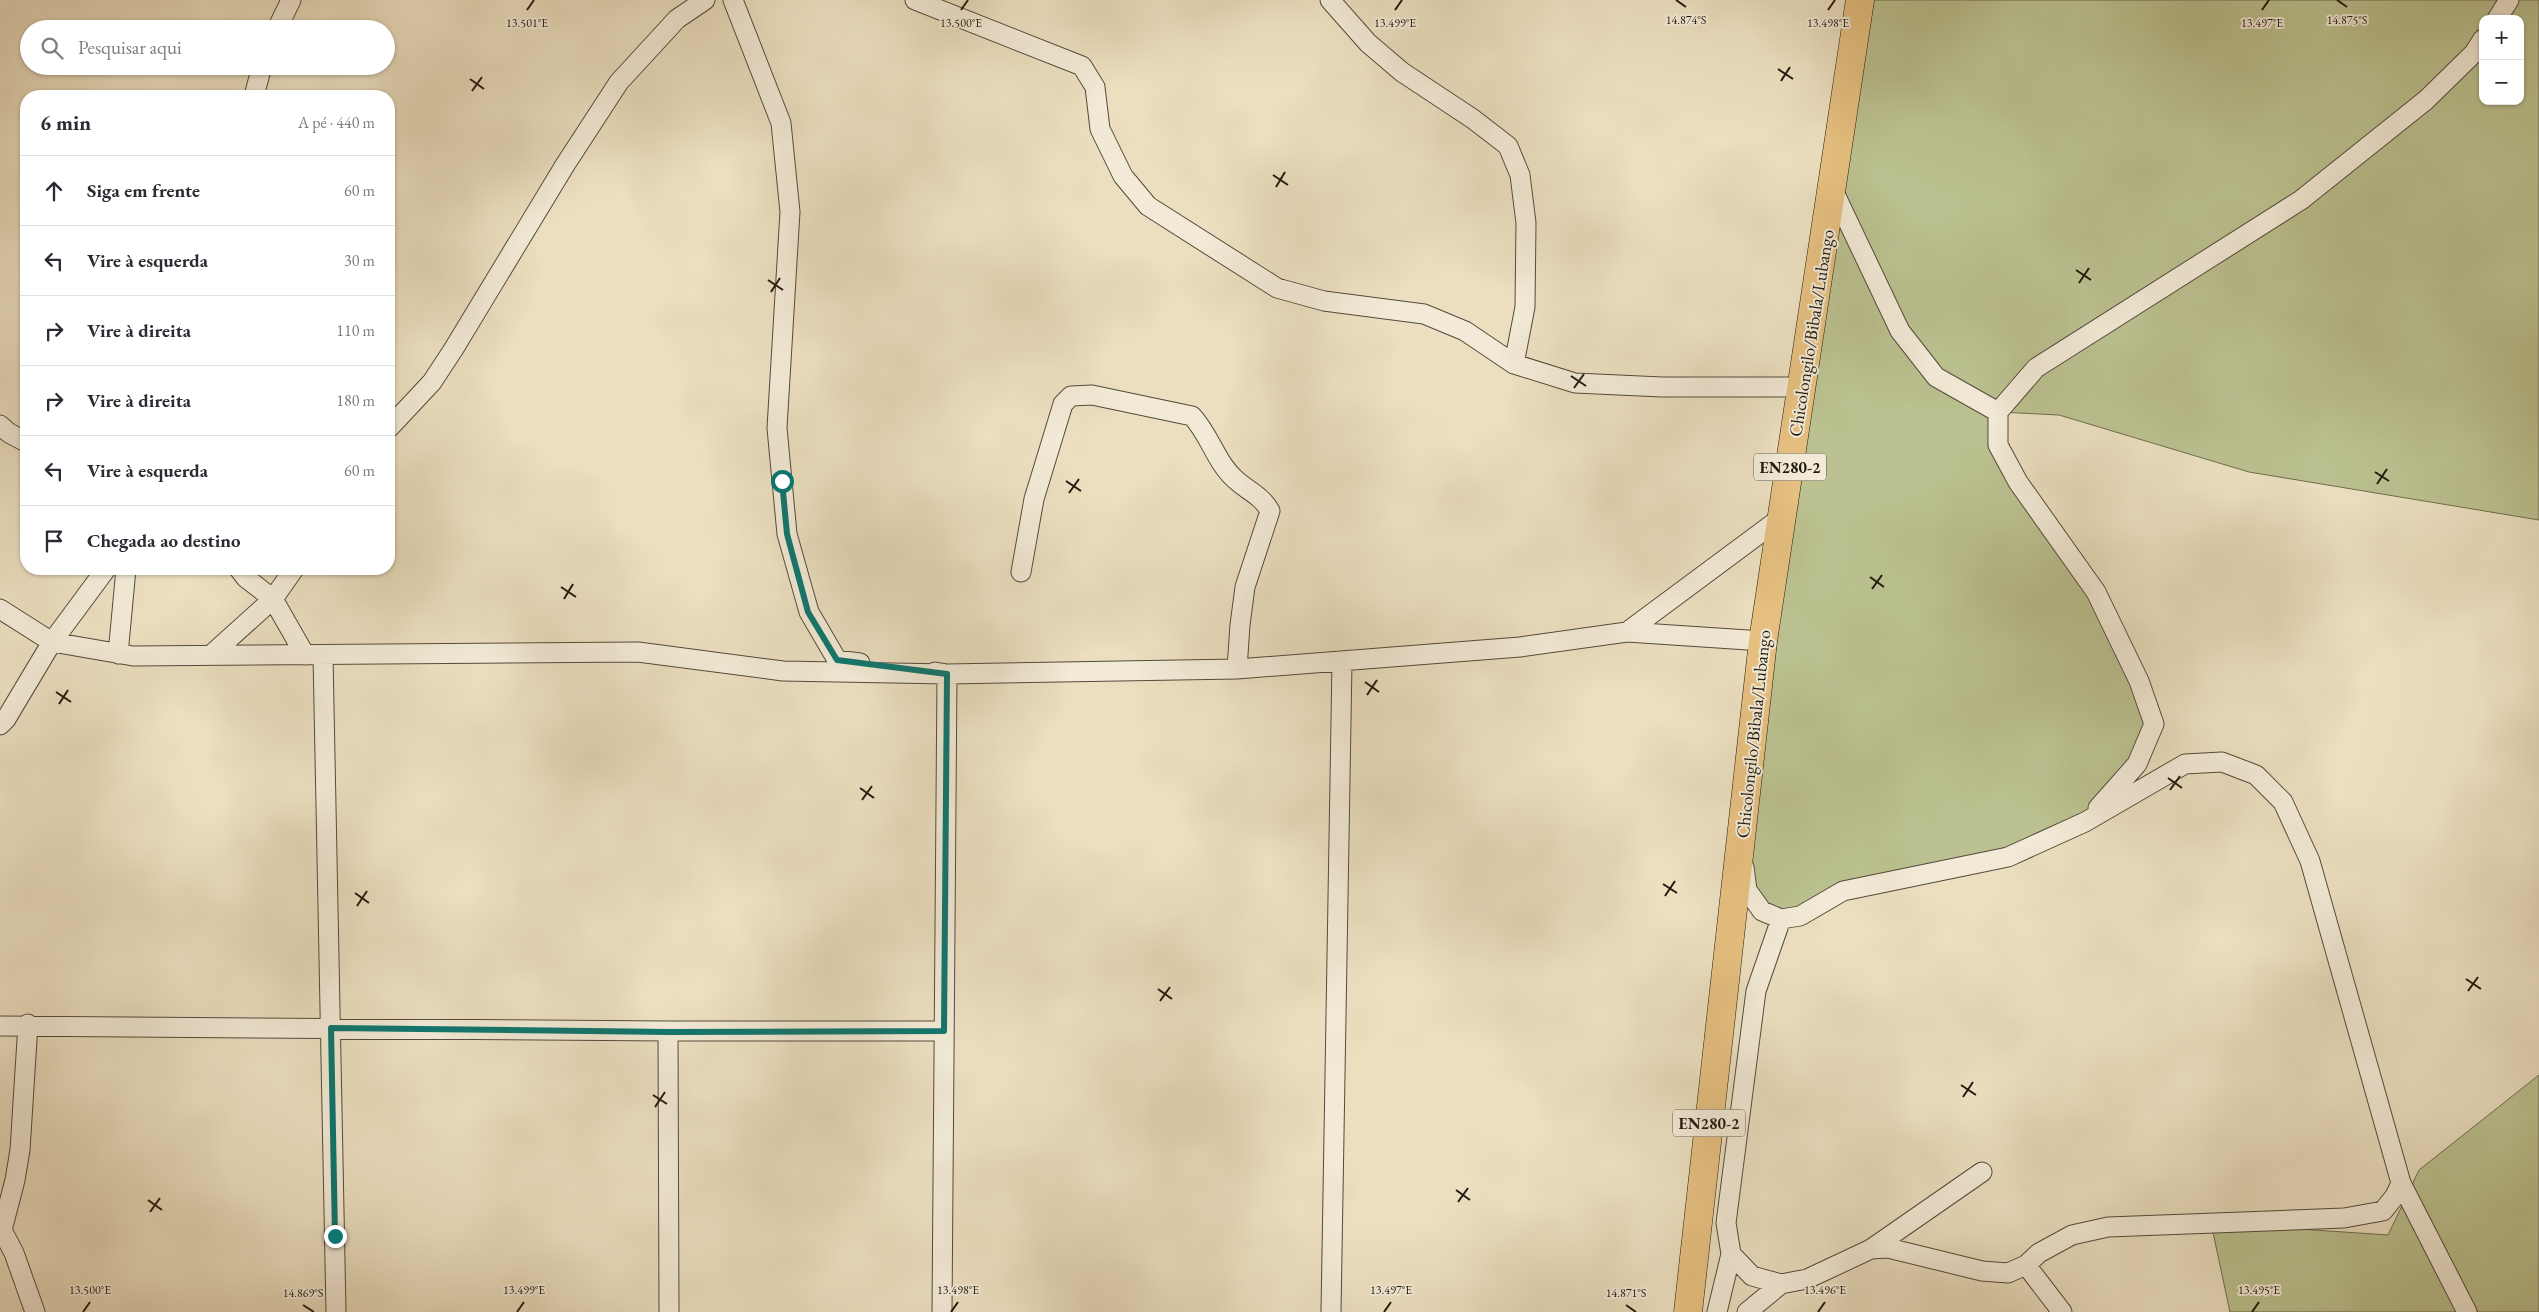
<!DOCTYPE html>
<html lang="pt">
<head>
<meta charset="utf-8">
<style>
  body { margin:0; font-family:"EB Garamond",serif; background:#f2f2f3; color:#2b2b33 }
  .controls { position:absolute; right:15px; top:15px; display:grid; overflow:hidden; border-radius:10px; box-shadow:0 1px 4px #0004 }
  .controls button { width:45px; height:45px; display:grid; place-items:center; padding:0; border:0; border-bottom:1px solid #e1e1e2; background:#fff; color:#2b2b33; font:25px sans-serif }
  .stop { position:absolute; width:15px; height:15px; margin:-11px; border:4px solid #0f766e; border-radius:50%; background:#fff }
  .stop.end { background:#0f766e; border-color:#fff; box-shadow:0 1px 5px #0008 }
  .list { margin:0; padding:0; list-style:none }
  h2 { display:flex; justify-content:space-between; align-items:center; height:65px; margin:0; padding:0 20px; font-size:21px }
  h2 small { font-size:16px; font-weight:400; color:#7c7c81 }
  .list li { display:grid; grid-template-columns:32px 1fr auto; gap:15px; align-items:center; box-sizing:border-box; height:70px; padding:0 20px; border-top:1px solid #e1e1e2 }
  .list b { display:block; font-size:19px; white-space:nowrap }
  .list em { font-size:16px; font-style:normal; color:#7c7c81 }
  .icon { flex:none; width:28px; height:28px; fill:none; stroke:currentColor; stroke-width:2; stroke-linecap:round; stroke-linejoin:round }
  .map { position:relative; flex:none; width:2539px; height:1312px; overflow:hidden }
  .search { position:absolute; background:#fff; box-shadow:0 1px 4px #0004; left:20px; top:20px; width:375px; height:55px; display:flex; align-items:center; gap:12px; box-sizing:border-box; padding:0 18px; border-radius:28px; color:#7c7c81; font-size:19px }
  .panel { position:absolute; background:#fff; box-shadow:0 1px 4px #0004; left:20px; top:90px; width:375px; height:485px; border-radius:20px }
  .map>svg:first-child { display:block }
  .green { fill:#bbc190; stroke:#6e6d50; fill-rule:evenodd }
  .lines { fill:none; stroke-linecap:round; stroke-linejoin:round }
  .minor-casing { stroke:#544a3c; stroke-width:21 }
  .primary-casing { stroke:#221910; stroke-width:29 }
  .minor { stroke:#f2ead6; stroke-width:19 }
  .primary { stroke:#e6c080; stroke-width:28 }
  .route { stroke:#0f766e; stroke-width:6 }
  .ticks { fill:none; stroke:#221910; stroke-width:2 }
  .labels { text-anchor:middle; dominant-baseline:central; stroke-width:4; stroke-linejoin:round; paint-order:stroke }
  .shield { fill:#f2ead6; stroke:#60584b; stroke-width:1 }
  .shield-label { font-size:16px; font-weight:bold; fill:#221910 }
  .street-label { font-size:18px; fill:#221910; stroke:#f2ead6 }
  .ticks-label { font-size:12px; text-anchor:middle; fill:#221910; stroke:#f2ead6; stroke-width:4; stroke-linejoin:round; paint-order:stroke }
</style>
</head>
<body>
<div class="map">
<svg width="2539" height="1312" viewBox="0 0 2539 1312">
  <rect width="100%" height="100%" fill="#ebdfc0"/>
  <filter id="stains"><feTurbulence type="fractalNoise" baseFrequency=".004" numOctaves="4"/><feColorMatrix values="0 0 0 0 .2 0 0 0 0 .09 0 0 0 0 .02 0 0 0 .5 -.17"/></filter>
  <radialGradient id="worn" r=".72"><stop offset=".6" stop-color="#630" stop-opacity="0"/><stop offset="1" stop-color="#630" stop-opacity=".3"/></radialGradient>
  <path class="green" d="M 1860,0 L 2539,0 L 2539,520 L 2249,472 L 2059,415 L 1998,412 L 1998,445 L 2060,538 L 2154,724 L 2085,822 L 2008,857 L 1908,876 L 1781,919 L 1762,911 L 1741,846 ZM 2483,19 L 2520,19 L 2520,101 L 2483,101 Z
    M 2539,1075 L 2539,1312 L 2230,1312 L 2211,1223 L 2388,1235 L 2419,1170 Z"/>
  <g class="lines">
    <defs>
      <path id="minor" d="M 733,0 L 781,123 L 790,212 L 777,428 L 787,534 L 809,612 L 837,660 L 860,663
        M 915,0 L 1082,66 L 1095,87 L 1100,129 L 1123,176 L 1148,206 L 1277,288 L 1324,301 L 1424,314 L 1465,331 L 1514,364 L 1575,383 L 1662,387 L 1803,387
        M 1330,0 L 1368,43 L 1402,72 L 1473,119 L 1508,146 L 1520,175 L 1526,223 L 1525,307 L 1514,364
        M 2497,19 L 2509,0
        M 277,29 L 291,0
        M 254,96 L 262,66
        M 1833,190 L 1900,331 L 1936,377 L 1998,412 L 1998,445 L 2018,482 L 2096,592 L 2139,681 L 2154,724 L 2137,764 L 2098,808
        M 1998,412 L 2036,368 L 2301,200 L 2426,100 L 2474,53 L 2483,39
        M 0,425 L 9,433 L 26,442
        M 389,428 L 432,382 L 453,350 L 565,165 L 619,82 L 677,19 L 705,0
        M 239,569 L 246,578 L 273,599 L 305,655
        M 1021,572 L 1034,499 L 1063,404 L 1071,396 L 1092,395 L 1192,416 C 1210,435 1216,463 1236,480 C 1248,491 1262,496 1270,511 L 1245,587 L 1240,625 L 1237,669
        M 0,609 L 52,642 L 133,656 L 638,652 L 783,671 L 947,674 L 1237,669 L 1520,647 L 1627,632 L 1763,641
        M 1627,632 L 1782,517
        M 118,654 L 126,569
        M 212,654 L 273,599 L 294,569
        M 323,655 L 336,1312
        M 935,672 L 947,674 L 942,1312
        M 0,725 L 6,719 L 52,642 L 106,569
        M 1744,867 L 1747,890 L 1762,911 L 1781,919 L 1800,916 L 1843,891 L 2008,857 L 2085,822 L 2185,764 L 2222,762 L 2256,775 L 2283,802 L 2310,861 L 2401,1183 L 2395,1196 L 2383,1211 L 2344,1218 L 2108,1227 L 2072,1235 L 2039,1253 L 2026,1265 L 2008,1273 L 1982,1271 L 1888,1248 L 1871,1249
        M 28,1024 L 20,1150 L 15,1180 L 2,1230 L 14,1253 L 35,1312
        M 0,1026 L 668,1031 L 944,1031
        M 668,1031 L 669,1312
        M 2401,1183 L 2467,1312
        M 1731,1254 L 1752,1276 L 1781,1284
        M 2026,1265 L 2062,1312
        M 1331,1312 L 1342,662
        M 1717,1312 L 1731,1254 L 1726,1223 L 1756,991 L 1781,919
        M 1747,1312 L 1781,1284 L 1807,1279 L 1871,1249 L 1982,1172"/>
      <path id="primary" d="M 1688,1312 L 1763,641 L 1860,0"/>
    </defs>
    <use href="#minor" class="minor-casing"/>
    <use href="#primary" class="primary-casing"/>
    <use href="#minor" class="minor"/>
    <use href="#primary" class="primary"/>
  </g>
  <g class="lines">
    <path class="route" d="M 335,1236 L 331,1028 L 668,1032 L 944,1031 L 947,674 L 837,660 L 808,612 L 787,534 L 782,481"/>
  </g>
  <path class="ticks" d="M 1676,0 L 1686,7M 2337,0 L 2347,7M 527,10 L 534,0M 961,10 L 968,0M 1395,10 L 1402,0M 1828,10 L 1835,0M 2262,10 L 2269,0M 1778,69 L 1793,79M 470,79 L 484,89M 1781,81 L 1790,67M 472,91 L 482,77M 1273,175 L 1288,185M 1276,187 L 1285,172M 2076,270 L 2091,280M 768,280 L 783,290M 2079,283 L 2089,268M 771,292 L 780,278M 1571,376 L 1586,386M 1574,388 L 1584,374M 2375,472 L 2389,481M 1066,481 L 1081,491M 2377,484 L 2387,469M 1069,493 L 1079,479M 1870,577 L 1884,587M 561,587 L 576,597M 1872,589 L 1882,575M 564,599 L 573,584M 1365,682 L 1379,692M 56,692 L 71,702M 1367,695 L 1377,680M 59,704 L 68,690M 2168,778 L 2182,788M 860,788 L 874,798M 2170,790 L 2180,776M 862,800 L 872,786M 1663,884 L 1677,893M 355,893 L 369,903M 1665,896 L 1675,881M 357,906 L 367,891M 2466,979 L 2481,989M 1158,989 L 1172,999M 2468,991 L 2478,977M 1160,1001 L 1170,987M 1961,1085 L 1976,1095M 653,1095 L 667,1104M 1963,1097 L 1973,1082M 655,1107 L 665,1092M 1456,1190 L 1470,1200M 148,1200 L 162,1210M 1458,1202 L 1468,1188M 150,1212 L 160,1198M 303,1305 L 314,1312M 1626,1305 L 1636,1312M 83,1312 L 90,1302M 517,1312 L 524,1302M 951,1312 L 958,1302M 1384,1312 L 1391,1302M 1818,1312 L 1825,1302M 2252,1312 L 2259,1302"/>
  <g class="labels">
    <g class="shield">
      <rect x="1754" y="453.5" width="72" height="27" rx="4"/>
      <rect x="1673" y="1109.5" width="72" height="27" rx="4"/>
    </g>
    <g class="shield-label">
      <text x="1790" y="467">EN280-2</text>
      <text x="1709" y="1123">EN280-2</text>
    </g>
    <g class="street-label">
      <text transform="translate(1811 333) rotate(-81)">Chicolongilo/Bibala/Lubango</text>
      <text transform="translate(1753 734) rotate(-84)">Chicolongilo/Bibala/Lubango</text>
    </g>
  </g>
  <g class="ticks-label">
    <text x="1686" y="24">14.874°S</text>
    <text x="2347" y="24">14.875°S</text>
    <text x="2262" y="27">13.497°E</text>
    <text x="527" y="27">13.501°E</text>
    <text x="961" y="27">13.500°E</text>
    <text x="1395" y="27">13.499°E</text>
    <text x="1828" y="27">13.498°E</text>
    <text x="90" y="1294">13.500°E</text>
    <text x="524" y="1294">13.499°E</text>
    <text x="958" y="1294">13.498°E</text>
    <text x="1391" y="1294">13.497°E</text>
    <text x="1825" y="1294">13.496°E</text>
    <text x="2259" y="1294">13.495°E</text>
    <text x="303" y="1297">14.869°S</text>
    <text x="1626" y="1297">14.871°S</text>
  </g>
  <rect width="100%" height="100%" filter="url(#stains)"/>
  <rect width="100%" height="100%" fill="url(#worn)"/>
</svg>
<div class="controls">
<button>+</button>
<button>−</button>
</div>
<div class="stop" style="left:782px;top:481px"></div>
<div class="stop end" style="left:335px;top:1236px"></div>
<div class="search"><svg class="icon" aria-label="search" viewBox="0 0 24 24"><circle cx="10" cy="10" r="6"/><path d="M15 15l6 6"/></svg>Pesquisar aqui</div>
<section class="panel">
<h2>6 min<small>A pé · 440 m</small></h2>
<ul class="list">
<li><svg class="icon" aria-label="ahead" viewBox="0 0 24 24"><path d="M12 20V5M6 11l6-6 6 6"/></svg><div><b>Siga em frente</b></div><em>60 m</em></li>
<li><svg class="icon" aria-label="left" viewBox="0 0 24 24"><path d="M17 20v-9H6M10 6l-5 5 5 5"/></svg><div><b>Vire à esquerda</b></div><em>30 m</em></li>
<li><svg class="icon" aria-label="right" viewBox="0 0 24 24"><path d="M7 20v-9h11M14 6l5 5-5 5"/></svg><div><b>Vire à direita</b></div><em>110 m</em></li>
<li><svg class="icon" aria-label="right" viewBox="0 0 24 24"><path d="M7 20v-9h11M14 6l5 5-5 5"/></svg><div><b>Vire à direita</b></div><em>180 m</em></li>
<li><svg class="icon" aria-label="left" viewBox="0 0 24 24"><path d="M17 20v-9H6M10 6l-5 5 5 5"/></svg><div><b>Vire à esquerda</b></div><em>60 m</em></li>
<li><svg class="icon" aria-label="arrive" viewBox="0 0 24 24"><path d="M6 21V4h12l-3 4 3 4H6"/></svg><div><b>Chegada ao destino</b></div></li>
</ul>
</section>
</div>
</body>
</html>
